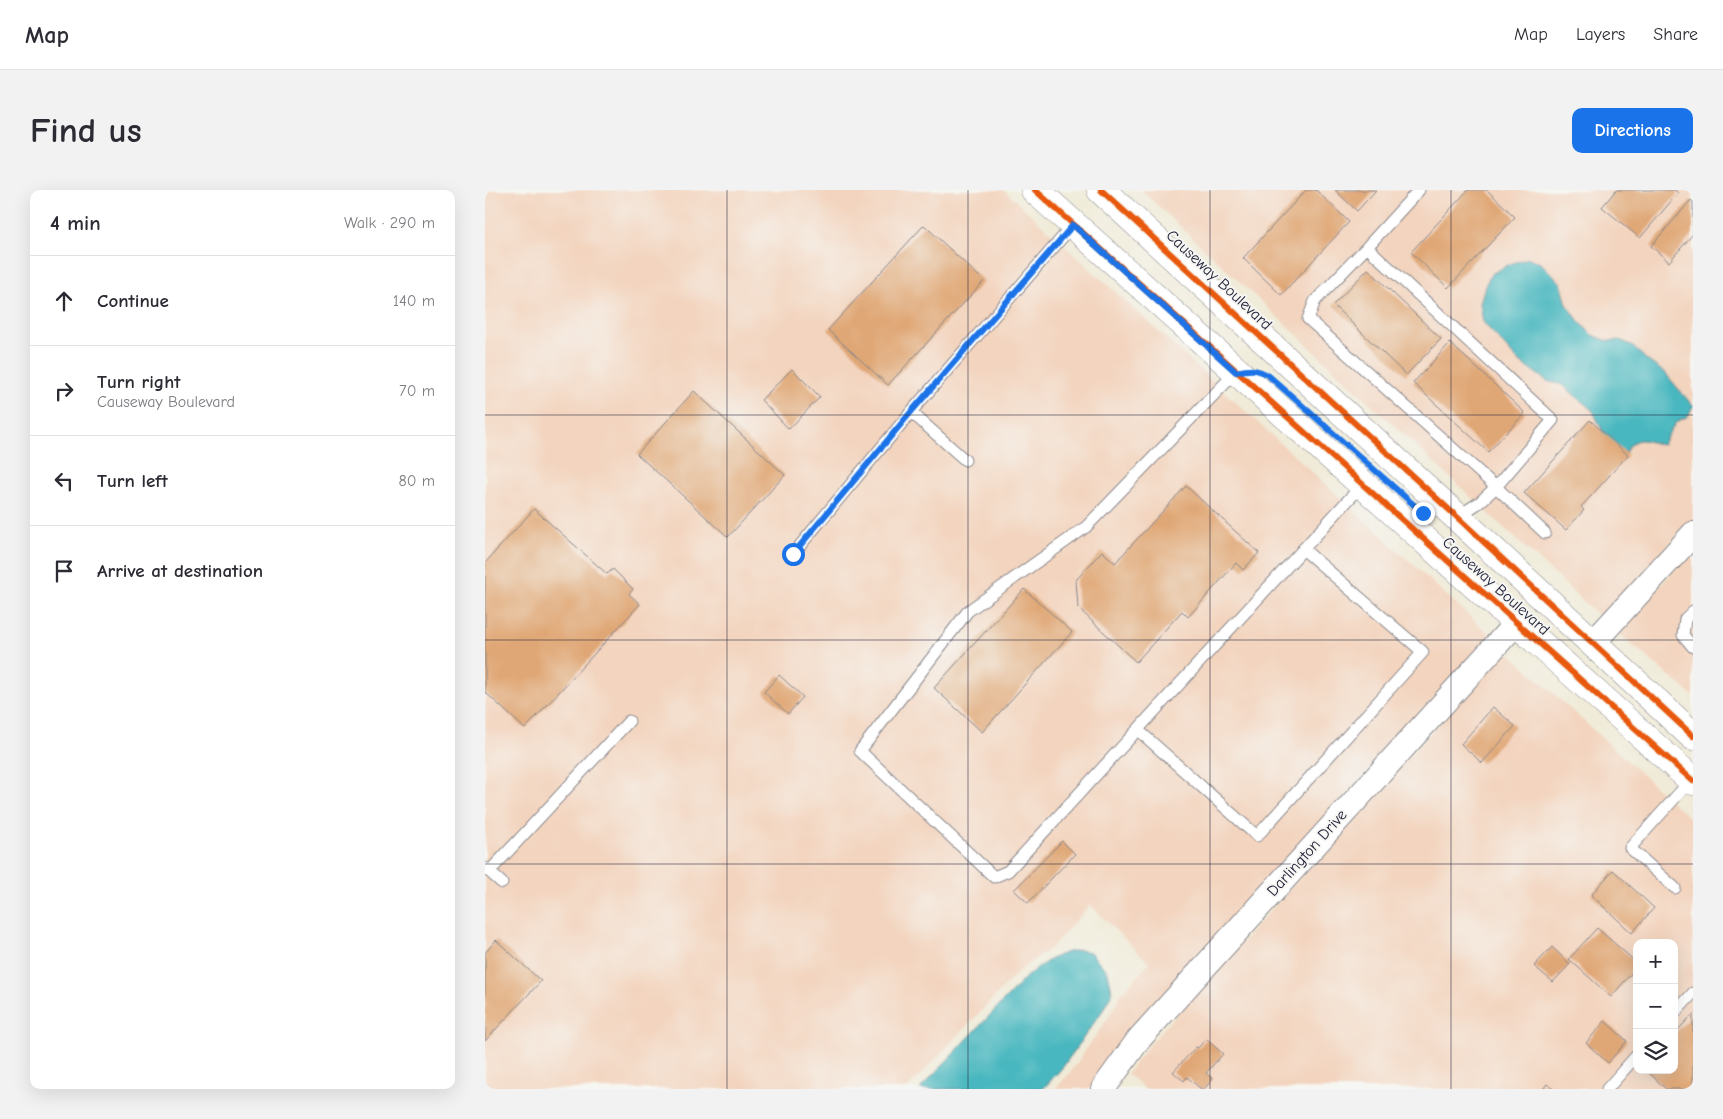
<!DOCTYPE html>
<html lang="en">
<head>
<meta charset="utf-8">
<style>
  body { margin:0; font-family:"Comic Neue",sans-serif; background:#f2f2f3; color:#2b2b33 }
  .controls { position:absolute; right:15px; bottom:15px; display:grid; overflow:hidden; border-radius:10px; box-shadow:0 5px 20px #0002 }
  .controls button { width:45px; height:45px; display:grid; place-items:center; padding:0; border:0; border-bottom:1px solid #e1e1e2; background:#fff; color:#2b2b33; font:25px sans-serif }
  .stop { position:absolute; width:15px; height:15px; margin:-11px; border:4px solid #1a73e8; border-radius:50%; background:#fff }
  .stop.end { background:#1a73e8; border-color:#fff; box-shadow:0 1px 5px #0008 }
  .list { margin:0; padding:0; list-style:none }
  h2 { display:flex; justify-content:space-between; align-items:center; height:65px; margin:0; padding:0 20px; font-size:21px }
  h2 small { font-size:16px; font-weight:400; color:#7c7c81 }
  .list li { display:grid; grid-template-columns:32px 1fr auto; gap:15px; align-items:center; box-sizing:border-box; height:90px; padding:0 20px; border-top:1px solid #e1e1e2 }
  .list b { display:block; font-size:19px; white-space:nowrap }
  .list p { margin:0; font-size:16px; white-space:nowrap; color:#7c7c81 }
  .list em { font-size:16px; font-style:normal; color:#7c7c81 }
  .icon { flex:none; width:28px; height:28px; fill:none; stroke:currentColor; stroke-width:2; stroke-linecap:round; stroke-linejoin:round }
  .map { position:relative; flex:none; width:1208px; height:899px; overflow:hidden; border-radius:10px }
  header { display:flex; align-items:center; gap:30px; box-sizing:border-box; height:70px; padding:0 25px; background:#fff; border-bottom:1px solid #e1e1e2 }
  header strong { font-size:24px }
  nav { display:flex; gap:28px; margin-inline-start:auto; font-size:18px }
  .intro { display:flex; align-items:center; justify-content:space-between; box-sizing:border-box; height:120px; padding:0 30px }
  h1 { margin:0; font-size:35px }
  .button { padding:12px 22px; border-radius:10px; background:#1a73e8; color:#fff; font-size:18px; font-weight:700 }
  main { display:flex; gap:30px; padding:0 30px }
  aside { flex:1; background:#fff; border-radius:10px; box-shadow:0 5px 20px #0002 }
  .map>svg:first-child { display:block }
  .built { fill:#f3d4be; fill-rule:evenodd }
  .water { fill:#48b7bf; stroke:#356c7d }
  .building { fill:#e0a776 }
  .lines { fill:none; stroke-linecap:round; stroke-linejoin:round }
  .service-casing { stroke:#89868a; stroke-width:13 }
  .minor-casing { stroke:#89868a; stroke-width:26 }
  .secondary-casing { stroke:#89868a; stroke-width:29 }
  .service { stroke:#fff; stroke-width:11 }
  .minor { stroke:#fff; stroke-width:24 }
  .secondary { stroke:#fff; stroke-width:28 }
  .cycleway-casing { stroke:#f6f6f2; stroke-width:9 }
  .cycleway { stroke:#e8590c; stroke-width:6 }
  .route { stroke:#1a73e8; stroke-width:6 }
  .grid { fill:none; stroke:#22223b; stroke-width:1; stroke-opacity:0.55 }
  .labels { text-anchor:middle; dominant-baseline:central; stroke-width:4; stroke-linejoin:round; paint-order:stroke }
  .street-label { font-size:16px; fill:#22223b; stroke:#f6f6f2 }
</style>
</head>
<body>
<header>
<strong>Map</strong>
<nav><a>Map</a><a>Layers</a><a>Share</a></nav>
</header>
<div class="intro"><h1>Find us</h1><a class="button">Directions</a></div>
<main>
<aside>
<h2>4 min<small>Walk · 290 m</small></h2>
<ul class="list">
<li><svg class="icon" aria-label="ahead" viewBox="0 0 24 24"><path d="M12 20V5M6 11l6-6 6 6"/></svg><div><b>Continue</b></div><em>140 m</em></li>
<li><svg class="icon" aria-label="right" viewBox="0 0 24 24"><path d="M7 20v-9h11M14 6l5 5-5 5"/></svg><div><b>Turn right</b><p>Causeway Boulevard</p></div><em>70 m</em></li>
<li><svg class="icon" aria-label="left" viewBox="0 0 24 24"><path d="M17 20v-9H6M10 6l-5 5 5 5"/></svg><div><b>Turn left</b></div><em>80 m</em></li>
<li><svg class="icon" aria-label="arrive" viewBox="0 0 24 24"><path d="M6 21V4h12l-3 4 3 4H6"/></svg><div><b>Arrive at destination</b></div></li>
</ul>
</aside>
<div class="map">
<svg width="1208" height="899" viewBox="0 0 1208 899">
  <rect width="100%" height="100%" fill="#f6f6f2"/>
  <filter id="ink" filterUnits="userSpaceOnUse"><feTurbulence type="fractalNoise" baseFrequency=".02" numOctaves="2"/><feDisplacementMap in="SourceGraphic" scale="10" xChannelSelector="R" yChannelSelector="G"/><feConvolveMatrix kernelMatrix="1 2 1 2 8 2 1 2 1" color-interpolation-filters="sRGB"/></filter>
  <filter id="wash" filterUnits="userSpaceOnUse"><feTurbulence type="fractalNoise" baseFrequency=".0096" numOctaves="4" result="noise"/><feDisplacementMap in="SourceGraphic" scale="20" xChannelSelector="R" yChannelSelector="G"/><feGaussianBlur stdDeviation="1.12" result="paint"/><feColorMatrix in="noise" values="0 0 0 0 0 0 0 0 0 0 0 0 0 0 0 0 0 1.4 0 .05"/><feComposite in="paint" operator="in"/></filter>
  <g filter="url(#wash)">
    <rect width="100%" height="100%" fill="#f0ebd8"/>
    <path class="built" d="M 0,0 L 519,0 L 1005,445 L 646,842 L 606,899 L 570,899 L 584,884 L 625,825 L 636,804 L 664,773 L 605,715 L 566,758 L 537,778 L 422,899 L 0,899 Z
      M 656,0 L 1208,0 L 1208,216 L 1180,183 L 1163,171 L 1146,155 L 1135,150 L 1123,151 L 1107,145 L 1093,130 L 1082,114 L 1076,93 L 1057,74 L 1044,68 L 1004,140 L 1032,170 L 1062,191 L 1078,195 L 1089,204 L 1108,221 L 1117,240 L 1126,252 L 1140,263 L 1145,253 L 1157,249 L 1177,255 L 1191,232 L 1203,226 L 1208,216 L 1208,328 L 1116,428 Z
      M 1208,360 L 1208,506 L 1132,442 Z
      M 1021,460 L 1208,631 L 1208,899 L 660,899 L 642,884 L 663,856 ZM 1152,753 L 1189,753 L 1189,880 L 1152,880 Z"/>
    <path class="water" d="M 1044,68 L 1057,74 L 1076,93 L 1082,114 L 1093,130 L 1107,145 L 1123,151 L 1135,150 L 1146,155 L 1163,171 L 1180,183 L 1208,216 L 1203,226 L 1191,232 L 1177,255 C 1159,251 1151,243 1140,263 L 1126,252 L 1117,240 L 1108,221 L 1078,195 L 1062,191 L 1032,170 L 998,132 L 995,113 L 1000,96 L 1006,84 L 1025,74 Z
      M 594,760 L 605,762 L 623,782 L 627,802 L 618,820 L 577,878 L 558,899 L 435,899 L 543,785 C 561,772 571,763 594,760 Z"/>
    <g id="blocks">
      <path class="building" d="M 821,0 L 831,0 L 864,32 L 796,105 L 758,68 Z
        M 850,0 L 891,0 L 872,21 Z
        M 983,0 L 1002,0 L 1030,27 L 963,98 L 926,62 Z
        M 1131,0 L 1190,0 L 1193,3 L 1155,48 L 1117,17 Z
        M 1206,10 L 1208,12 L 1208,44 L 1184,72 L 1166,56 Z
        M 439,35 L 499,91 L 403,195 L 343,140 Z
        M 883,79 L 956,149 L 921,185 L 848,115 Z
        M 965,153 L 1040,223 L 1003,262 L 928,193 Z
        M 307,179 L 335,207 L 304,239 L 276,210 Z
        M 209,201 L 300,285 L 243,347 L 152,264 Z
        M 1105,230 L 1143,265 L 1096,317 L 1099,320 L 1081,340 L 1039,303 Z
        M 701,296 L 774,363 L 758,380 L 751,373 L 703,427 L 697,421 L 651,472 L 593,418 L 591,390 L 617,361 L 630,373 Z
        M 49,319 L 122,384 L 128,379 L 148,399 L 144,404 L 155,414 L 40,539 L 0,502 L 0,373 Z
        M 539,399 L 587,442 L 497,542 L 449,498 Z
        M 294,485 L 318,507 L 303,524 L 279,502 Z
        M 1008,517 L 1030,536 L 997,573 L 976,554 Z
        M 577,651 L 590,664 L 543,713 L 529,700 Z
        M 1128,680 L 1169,718 L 1147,743 L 1106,705 Z
        M 1112,738 L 1152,773 L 1152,777 L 1126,807 L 1084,769 Z
        M 11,750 L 56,791 L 0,851 L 0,763 Z
        M 1067,757 L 1085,774 L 1068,792 L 1049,776 Z
        M 1208,824 L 1208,899 L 1181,899 L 1161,880 L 1189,880 L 1189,844 Z
        M 1120,831 L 1142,851 L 1123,873 L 1101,853 Z
        M 721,849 L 738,864 L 721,883 L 728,889 L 719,899 L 716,899 L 702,887 L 699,891 L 688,882 L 711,857 L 713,858 Z
        M 1062,894 L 1068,899 L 1058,899 Z"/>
    </g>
  </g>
  <g filter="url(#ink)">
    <use href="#blocks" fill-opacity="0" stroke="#89868a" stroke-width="1"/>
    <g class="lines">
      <defs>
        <path id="service" d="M 934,0 L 882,57 L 830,111 L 823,129 L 1011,297 L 995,312 L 972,327
          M 882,57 L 1068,230 L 1011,297 L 1060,343
          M 751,182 L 601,337 L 483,421 L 375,561 L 509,687 L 523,681 L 877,295
          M 426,222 L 480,270
          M 308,364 L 426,222 L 588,35
          M 1208,421 L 1200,429 L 1198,445 L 1208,457
          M 653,540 L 772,646 L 938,462 L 818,359
          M 0,678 L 17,693
          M 4,682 L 144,531
          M 1190,698 L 1145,658 L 1206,590
          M 1189,824 L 1208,803
          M 1122,899 L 1152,865"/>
        <path id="minor" d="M 1107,454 L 1208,344
          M 618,899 L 654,849 L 1032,432"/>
        <path id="secondary" d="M 550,0 L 1208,591
          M 616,0 L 972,327 L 1208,546"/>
      </defs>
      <use href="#service" class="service-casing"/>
      <use href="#minor" class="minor-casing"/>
      <use href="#secondary" class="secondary-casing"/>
      <use href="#service" class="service"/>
      <use href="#minor" class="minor"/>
      <use href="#secondary" class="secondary"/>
      <defs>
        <path id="cycleway" d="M 550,0 L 1208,591
          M 616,0 L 972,327 L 1208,546"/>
      </defs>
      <use href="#cycleway" class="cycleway-casing"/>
      <use href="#cycleway" class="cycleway"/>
    </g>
  </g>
  <g class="lines" filter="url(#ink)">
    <path class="route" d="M 308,364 L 426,222 L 588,35 L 751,182 C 765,179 772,178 784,186 L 938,323"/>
  </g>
  <path class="grid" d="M 242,0 L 242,899M 483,0 L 483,899M 725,0 L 725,899M 966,0 L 966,899M 0,225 L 1208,225M 0,450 L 1208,450M 0,674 L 1208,674"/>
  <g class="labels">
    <g class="street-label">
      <text transform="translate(734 90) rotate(43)">Causeway Boulevard</text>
      <text transform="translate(1011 396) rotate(42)">Causeway Boulevard</text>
      <text transform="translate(822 663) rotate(-48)">Darlington Drive</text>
    </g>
  </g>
</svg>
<div class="controls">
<button>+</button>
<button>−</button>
<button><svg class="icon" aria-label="layers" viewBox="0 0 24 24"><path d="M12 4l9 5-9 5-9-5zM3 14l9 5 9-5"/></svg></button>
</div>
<div class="stop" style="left:308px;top:364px"></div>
<div class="stop end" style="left:938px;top:323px"></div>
</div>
</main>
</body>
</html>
